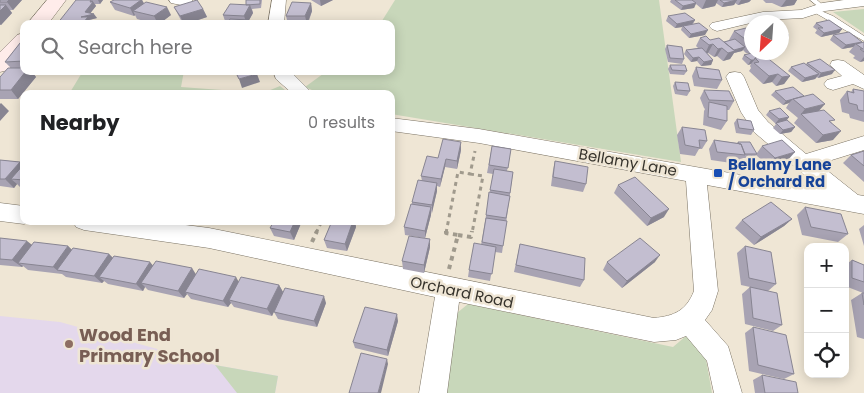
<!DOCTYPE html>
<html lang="en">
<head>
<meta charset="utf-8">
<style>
  body { margin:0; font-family:Poppins,sans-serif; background:#f6f6f6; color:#202124 }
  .controls { position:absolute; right:15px; bottom:15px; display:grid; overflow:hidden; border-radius:10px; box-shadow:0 2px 12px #0003 }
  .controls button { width:45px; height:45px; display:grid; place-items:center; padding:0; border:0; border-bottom:1px solid #e0e0e0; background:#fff; color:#202124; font:25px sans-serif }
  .compass { position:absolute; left:744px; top:15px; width:45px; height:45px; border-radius:50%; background:#fff; box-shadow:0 2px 12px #0003; rotate:205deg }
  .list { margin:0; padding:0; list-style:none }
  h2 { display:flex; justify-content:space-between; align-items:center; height:65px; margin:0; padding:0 20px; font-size:21px }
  h2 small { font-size:16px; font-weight:400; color:#757577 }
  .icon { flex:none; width:28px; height:28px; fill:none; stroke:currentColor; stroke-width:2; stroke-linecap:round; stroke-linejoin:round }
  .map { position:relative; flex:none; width:864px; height:393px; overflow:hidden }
  .search { position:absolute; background:#fff; box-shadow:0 2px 12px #0003; left:20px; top:20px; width:375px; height:55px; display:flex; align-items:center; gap:12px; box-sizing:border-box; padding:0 18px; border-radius:10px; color:#757577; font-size:19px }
  .panel { position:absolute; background:#fff; box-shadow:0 2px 12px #0003; left:20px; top:90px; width:375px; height:135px; border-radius:10px }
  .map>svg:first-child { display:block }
  .education { fill:#e4d8ec }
  .green { fill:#c8d7ba }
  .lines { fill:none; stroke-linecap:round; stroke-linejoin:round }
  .lane-casing { stroke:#7b7364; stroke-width:1 }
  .street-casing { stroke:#7b7364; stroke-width:1 }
  .secondary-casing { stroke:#7b7364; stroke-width:1 }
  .path-far1 { stroke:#a09a8d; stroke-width:3; stroke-dasharray:4 4; stroke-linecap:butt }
  .path { stroke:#a09a8d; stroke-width:4; stroke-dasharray:4.5 4.5; stroke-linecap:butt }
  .lane { fill:#fff; fill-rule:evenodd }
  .street { fill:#fff; fill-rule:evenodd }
  .secondary { fill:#ffecea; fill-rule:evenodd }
  .wall { fill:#a8a3b3 }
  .shaded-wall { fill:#888592 }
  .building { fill:#c3bed0; stroke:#888592 }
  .transit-dot { fill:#1a4fb4; stroke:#efe6d5; stroke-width:2 }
  .education-dot { fill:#8d6e63; stroke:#efe6d5; stroke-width:2 }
  .labels { text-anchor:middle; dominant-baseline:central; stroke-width:5; stroke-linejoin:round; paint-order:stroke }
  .street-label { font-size:15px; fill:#36332c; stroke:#efe6d5 }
  .transit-label { font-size:15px; font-weight:bold; fill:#164399; stroke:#efe6d5; text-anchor:start }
  .near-education-label { font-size:18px; font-weight:bold; fill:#785e54; stroke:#efe6d5; text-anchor:start }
</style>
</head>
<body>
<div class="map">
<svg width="864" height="393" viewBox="0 0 864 393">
  <rect width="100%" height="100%" fill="#efe6d5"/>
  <path class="education" d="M 0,316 L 60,322 L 215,365 L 278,376 L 275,393 L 0,393 Z"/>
  <path class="green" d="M 395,0 L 659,0 L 681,162 L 391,114 L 391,94 L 321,94 L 305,87 L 327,71 L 391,71 L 391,24 L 380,24 Z
    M 864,9 L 864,33 L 833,12 Z
    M 83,71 L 184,71 L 181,87 L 263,93 L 280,86 L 290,94 L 69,94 Z
    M 468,304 L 673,347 L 686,336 L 705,354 L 712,393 L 446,393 L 457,313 Z
    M 215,365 L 278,376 L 275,393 L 237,393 Z"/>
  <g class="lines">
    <defs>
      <path id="lane" d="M 810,0 L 817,0 L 825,7 L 820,8 Z
        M 814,8 L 833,16 L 864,36 L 864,41 L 812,11 L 811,10 Z"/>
      <path id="street" d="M 169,0 L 192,0 L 193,2 L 191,5 L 186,6 L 171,3 Z
        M 272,0 L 286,0 L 284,24 L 268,24 Z
        M 844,0 L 864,0 L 864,6 L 825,11 L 803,18 L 763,20 L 717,31 L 712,29 L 709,26 L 712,23 L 763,12 L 801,10 L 822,3 Z
        M 838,60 L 844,61 L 864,75 L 864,89 L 853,84 L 833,90 L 827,88 L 824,84 L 827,80 L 842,76 L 830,65 L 832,61 Z
        M 273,71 L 290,71 L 313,94 L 293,94 L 276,79 Z
        M 735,72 L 741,73 L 744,77 L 758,110 L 768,122 L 806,154 L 864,136 L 864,150 L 819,164 L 858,195 L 864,196 L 864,214 L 707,185 L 718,291 L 712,310 L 705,320 L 728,346 L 742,393 L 714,393 L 707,361 L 686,336 L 676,340 L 654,342 L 459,302 L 447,393 L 419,393 L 435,297 L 209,248 L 84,230 L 76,227 L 73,221 L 154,221 L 209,228 L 654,318 C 674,316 686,311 694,291 L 686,181 L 479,143 L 391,131 L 391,118 L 479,129 L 821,189 L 754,132 L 741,112 L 726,77 L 729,73 Z
        M 0,203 L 24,206 L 24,221 L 32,221 L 24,224 L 0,221 Z"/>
      <path id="secondary" d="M 47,0 L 66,0 L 48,24 L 27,24 Z
        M 24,33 L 24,52 L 8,70 L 0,72 L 0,52 L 17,35 Z"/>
    </defs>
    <use href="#lane" class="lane-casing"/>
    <use href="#street" class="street-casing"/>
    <use href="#secondary" class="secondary-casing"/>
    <path class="path-far1" d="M 470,174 L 483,176 L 472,233
      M 316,233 L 322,221
      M 446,233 L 458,172 L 470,174 L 475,151"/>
    <path class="path" d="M 446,231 L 446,233 L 458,235 L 449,269
      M 458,235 L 471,237 L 472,231
      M 312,242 L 317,231"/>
    <use href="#lane" class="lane"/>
    <use href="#street" class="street"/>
    <use href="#secondary" class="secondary"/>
  </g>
  <path class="wall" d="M 0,0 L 22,0 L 13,10 L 10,10 L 12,13 L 1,25 L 0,25 Z
    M 76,0 L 103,0 L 100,4 L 95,4 L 96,6 L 90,13 L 97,18 L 89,20 L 90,21 Z
    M 114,0 L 142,0 L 144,3 L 171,15 L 159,24 L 155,24 L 137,19 L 135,15 L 134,16 L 115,10 L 110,2 Z
    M 246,0 L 262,0 L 261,8 L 252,9 L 253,13 L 249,20 L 251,24 L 226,24 L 223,15 L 246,5 Z
    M 311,0 L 333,0 L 321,6 Z
    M 671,0 L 751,0 L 749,2 L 738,5 L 735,3 L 734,5 L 722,7 L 716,3 L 715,6 L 702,9 L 696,4 L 694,8 L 681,10 L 670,2 Z
    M 763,0 L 797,0 L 794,5 L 781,7 L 772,3 L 766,3 Z
    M 311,3 L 312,11 L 308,24 L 288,24 L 286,16 Z
    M 174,7 L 203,9 L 207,17 L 186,24 L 183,24 Z
    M 668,16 L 695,20 L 693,24 L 705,35 L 689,38 L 681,30 L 682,27 L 675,28 L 666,21 Z
    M 816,23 L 842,29 L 839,33 L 821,37 L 815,33 L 817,30 L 813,27 Z
    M 750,30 L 752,30 L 752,52 L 756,52 L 756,53 L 760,57 L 790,76 L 784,84 L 776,86 L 772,82 L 763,84 L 749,71 L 751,68 L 750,66 L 751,64 L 748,65 L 742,59 L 744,55 L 752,53 L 746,53 L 743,50 L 742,51 L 734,53 L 730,59 L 723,61 L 717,56 L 714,57 L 708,53 L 707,53 L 713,60 L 711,65 L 701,66 L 697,61 L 691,62 L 684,54 L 686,50 L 698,48 L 696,46 L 700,38 L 710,40 L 724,42 L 730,40 L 729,40 L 734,31 Z
    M 833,35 L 861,43 L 864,42 L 864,61 L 860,62 L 853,58 L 855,56 L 849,52 L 853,47 L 842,49 L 830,40 Z
    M 24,38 L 24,71 L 44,71 L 43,73 L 33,73 L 36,77 L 18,99 L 0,99 L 0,77 L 11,68 L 5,62 Z
    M 667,45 L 684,59 L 682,64 L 668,62 L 665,49 Z
    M 807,63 L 832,74 L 818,78 L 817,77 L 815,79 L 802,82 L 788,71 L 791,67 L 806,64 Z
    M 670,65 L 687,71 L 684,75 L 670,74 L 668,69 Z
    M 696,67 L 722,80 L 717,89 L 694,86 L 692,76 Z
    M 675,82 L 690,91 L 687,96 L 675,94 L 673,86 Z
    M 853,89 L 864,91 L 864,122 L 850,118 L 849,114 L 842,112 L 840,100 L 847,91 L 851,92 Z
    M 704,90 L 734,101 L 729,110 L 727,110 L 727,121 L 721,130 L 703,125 L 704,111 L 705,109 L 704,108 L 700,98 Z
    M 775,91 L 819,111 L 832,123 L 833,140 L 816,143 L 794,123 L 798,118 L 786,108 L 789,103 L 783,105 L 771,95 Z
    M 769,111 L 789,117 L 786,121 L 795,127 L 791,132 L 780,134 L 773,128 L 776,124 L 766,115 Z
    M 737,119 L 754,130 L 751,135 L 736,133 L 734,123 Z
    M 682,127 L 707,141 L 702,149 L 699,149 L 695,156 L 680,154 L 677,135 Z
    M 714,140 L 737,143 L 738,142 L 757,153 L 762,146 L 788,160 L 768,166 L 756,155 L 754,158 L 743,158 L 738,164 L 711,160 L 709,149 Z
    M 492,146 L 511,149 L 507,171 L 513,172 L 503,246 L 502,253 L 495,252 L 490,281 L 468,277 L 469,270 L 481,245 L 493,174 L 487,173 Z
    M 461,150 L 457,169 L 445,167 L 440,187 L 437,186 L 437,191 L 425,238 L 405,235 L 404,227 L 412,204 L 412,202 L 422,181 L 421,176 L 438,158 Z
    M 864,151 L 864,182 L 843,163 L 851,155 Z
    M 0,160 L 20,162 L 23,165 L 24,164 L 24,187 L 20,187 L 17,184 L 14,188 L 0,186 Z
    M 555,161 L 586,184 L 583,192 L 551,186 L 553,170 Z
    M 618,185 L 664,217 L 647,226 L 614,193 Z
    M 805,207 L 848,234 L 838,242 L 802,235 L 797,215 Z
    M 792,219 L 784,226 L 754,245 L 735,228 L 742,220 Z
    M 203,221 L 220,221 L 218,224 Z
    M 302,221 L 294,240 L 274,236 L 270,228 Z
    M 332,221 L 364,221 L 363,225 L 355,223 L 356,227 L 347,251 L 327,248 L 324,240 Z
    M 864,225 L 864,246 L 859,229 Z
    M 0,238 L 32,245 L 68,246 L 72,250 L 109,254 L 113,258 L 196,274 L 239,282 L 279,285 L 283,292 L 326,303 L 317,327 L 278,319 L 274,312 L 281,296 L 272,316 L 234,307 L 231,303 L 228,307 L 191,299 L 187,294 L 184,298 L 148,290 L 145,287 L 143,291 L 108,284 L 104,281 L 102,283 L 66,277 L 62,274 L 28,270 L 23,266 L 22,267 L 0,265 Z
    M 520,244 L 584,280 L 580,287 L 514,272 Z
    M 745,246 L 776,284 L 768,291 L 782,325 L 773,331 L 745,324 L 742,294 L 750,287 L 741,285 L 737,253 Z
    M 430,247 L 424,273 L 403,269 L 402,261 Z
    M 852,260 L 864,265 L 864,339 L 857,337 L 851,300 L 862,293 L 863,293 L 845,286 L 845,265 Z
    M 607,262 L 655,262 L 622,288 L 603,270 Z
    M 398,321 L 388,356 L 355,348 L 353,342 Z
    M 753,327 L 794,374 L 784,379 L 749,371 L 745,333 Z
    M 762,375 L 798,393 L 755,393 L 753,380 Z"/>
  <path class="shaded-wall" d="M 9,0 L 22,0 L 13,10 L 7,2 Z
    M 92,0 L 96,6 L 89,15 L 94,14 L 97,18 L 89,20 L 90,21 L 88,24 L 82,24 L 81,17 Z
    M 98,0 L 103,0 L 100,4 Z
    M 141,0 L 142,0 L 146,8 L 133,11 L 135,15 L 134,16 L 130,8 Z
    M 320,0 L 333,0 L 321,6 Z
    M 706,0 L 718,0 L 715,6 L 702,9 Z
    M 737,0 L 734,5 L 722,7 L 724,3 Z
    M 741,0 L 751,0 L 749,2 L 738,5 Z
    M 786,0 L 797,0 L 794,5 L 781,7 Z
    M 311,3 L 312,11 L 307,24 L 305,16 Z
    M 696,3 L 694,8 L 681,10 L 683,6 Z
    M 6,5 L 12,13 L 1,25 L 0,24 L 0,11 Z
    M 250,5 L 253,13 L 248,22 L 249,20 L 251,24 L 247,24 L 244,16 Z
    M 167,7 L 171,15 L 159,24 L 158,24 L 154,16 Z
    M 203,9 L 207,17 L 186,24 L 184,24 L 180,16 Z
    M 695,20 L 692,24 L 683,26 L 682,27 L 675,28 L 677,24 Z
    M 842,29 L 839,33 L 821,37 L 824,33 Z
    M 708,30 L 705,35 L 689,38 L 691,34 Z
    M 789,35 L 787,40 L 782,41 L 782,37 Z
    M 862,42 L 859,46 L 856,44 L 853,47 L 842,49 L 846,45 Z
    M 713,44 L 708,53 L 705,54 L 709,45 Z
    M 745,47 L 742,51 L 734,53 L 730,59 L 723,61 L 728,53 L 731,51 Z
    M 722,48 L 717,56 L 714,57 L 718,49 Z
    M 699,57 L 697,61 L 691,62 L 693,58 Z
    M 864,57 L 864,61 L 860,62 Z
    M 713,60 L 711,65 L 701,66 L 704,62 Z
    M 751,60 L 754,60 L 751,64 L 748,65 Z
    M 835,70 L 832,74 L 818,78 L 821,73 Z
    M 26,71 L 31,71 L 36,77 L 18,99 L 11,90 Z
    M 257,74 L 260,82 L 242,88 L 239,79 Z
    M 778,74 L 772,82 L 763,84 L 769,76 Z
    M 819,74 L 815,79 L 802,82 L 805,78 Z
    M 790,76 L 784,84 L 776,86 L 782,77 Z
    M 804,96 L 793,99 L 789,103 L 783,105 L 786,101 Z
    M 1,103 L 9,111 L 0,121 L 0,104 Z
    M 825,104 L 818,112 L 801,114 L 798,118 L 805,109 Z
    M 789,117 L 786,121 L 775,124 L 779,119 Z
    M 795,127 L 791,132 L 780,134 L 783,130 Z
    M 841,131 L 833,140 L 816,143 L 823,135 Z
    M 461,142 L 461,150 L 457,169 L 457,161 Z
    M 795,152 L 788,160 L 768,166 L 775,158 Z
    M 446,159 L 445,167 L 440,187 L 441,179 Z
    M 20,162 L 24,166 L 11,179 L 17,184 L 14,188 L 5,179 Z
    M 437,183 L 437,191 L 432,213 L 432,205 Z
    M 431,207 L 431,215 L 425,238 L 425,231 Z
    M 669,209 L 664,217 L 647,226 L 651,218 Z
    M 792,219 L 784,226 L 754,245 L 761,237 Z
    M 295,221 L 302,221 L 294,240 L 290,232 Z
    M 353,221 L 355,221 L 356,227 L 347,251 L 345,244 Z
    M 430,239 L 430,247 L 424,273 L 424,265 Z
    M 27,241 L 36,248 L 18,263 L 23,266 L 22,267 L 12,260 Z
    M 68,246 L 76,254 L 57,270 L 62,274 L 53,267 Z
    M 109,254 L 116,261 L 99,277 L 104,281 L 102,283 L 94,276 Z
    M 660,255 L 655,262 L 622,288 L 627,281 Z
    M 150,262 L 156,269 L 141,283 L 145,287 L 143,291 L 136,284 Z
    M 192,268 L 197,276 L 185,292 L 187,294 L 184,298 L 178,291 Z
    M 236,277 L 240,284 L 229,300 L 231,303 L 228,307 L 223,301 Z
    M 279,285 L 283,292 L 272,316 L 267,309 Z
    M 324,296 L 326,303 L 317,327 L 314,321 Z
    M 397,314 L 398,321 L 388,356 L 387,350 Z
    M 387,359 L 388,364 L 381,393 L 378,393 Z"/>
  <path class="building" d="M 0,0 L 9,0 L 7,2 L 0,2 Z
    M 76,0 L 91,0 L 90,2 L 93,2 L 85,12 L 94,14 L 81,17 L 88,17 L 82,24 L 57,24 Z
    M 114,0 L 141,0 L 130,8 L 110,2 Z
    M 197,0 L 203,9 L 180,16 L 174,7 Z
    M 246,0 L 260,0 L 260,4 L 246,5 Z
    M 675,0 L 692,0 L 696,3 L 683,6 Z
    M 720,0 L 737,0 L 724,3 Z
    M 146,2 L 167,7 L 154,16 L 133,11 Z
    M 292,2 L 311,3 L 305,16 L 286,16 Z
    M 230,4 L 250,5 L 244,16 L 223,15 Z
    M 0,5 L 6,5 L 0,11 Z
    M 685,13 L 695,20 L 677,24 L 668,16 Z
    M 230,19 L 249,20 L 247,24 L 227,24 Z
    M 829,20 L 842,29 L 824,33 L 818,28 L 823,28 L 816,23 Z
    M 699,23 L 708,30 L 691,34 L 683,26 Z
    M 746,28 L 752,32 L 752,44 L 734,31 Z
    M 782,29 L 789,35 L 782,37 Z
    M 849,32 L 862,42 L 846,45 L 833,35 Z
    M 706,36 L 710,40 L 719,38 L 735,51 L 728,53 L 722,48 L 718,49 L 713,44 L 709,45 L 700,38 Z
    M 24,38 L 24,61 L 5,62 Z
    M 735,39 L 745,47 L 734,50 L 724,42 Z
    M 864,42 L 864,52 L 860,49 L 863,49 L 856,44 Z
    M 667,45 L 682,47 L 684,59 L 670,58 Z
    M 702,48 L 713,60 L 704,62 L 699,57 L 693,58 L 686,50 Z
    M 755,52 L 760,57 L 755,58 L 754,60 L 751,60 L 744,55 Z
    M 765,56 L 790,76 L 782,77 L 778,74 L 769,76 L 754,63 L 759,62 L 755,58 Z
    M 820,59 L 835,70 L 821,73 L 807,63 Z
    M 804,63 L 819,74 L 805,78 L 791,67 Z
    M 670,65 L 685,65 L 687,71 L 672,70 Z
    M 696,67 L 719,70 L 722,80 L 699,78 Z
    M 8,68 L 24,68 L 24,71 L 26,71 L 11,90 L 0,90 L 0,77 Z
    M 235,71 L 256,71 L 257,74 L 239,79 Z
    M 675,82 L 688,83 L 690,91 L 677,90 Z
    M 793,87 L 804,96 L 786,101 L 775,91 Z
    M 853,89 L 864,91 L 864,111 L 858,110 L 857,105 L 849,103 L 847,91 L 854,93 Z
    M 704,90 L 729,91 L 734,101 L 709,100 Z
    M 813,94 L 825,104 L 805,109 L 793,99 Z
    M 709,102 L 727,106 L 727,121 L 708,117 Z
    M 780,108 L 789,117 L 779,119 L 769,111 Z
    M 824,110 L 835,120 L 829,121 L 841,131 L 823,135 L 801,114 Z
    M 737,119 L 751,121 L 754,130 L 739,128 Z
    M 787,120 L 795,127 L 783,130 L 776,123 Z
    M 682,127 L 705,130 L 707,141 L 699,140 L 700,148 L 685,145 Z
    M 443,139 L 461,142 L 457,161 L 446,159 L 441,179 L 421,176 L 427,156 L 438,158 Z
    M 714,140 L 741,144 L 745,155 L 717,152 Z
    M 782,140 L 795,152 L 775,158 L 762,146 Z
    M 738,142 L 750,142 L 757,154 L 745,154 L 741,144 L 739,144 Z
    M 492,146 L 511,149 L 508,168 L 489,165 Z
    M 864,151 L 864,166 L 851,155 Z
    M 0,160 L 20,162 L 5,179 L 0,179 Z
    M 555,161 L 588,167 L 586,184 L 553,177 Z
    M 24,164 L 24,180 L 11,179 Z
    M 494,169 L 513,172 L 510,193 L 490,190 Z
    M 635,177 L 669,209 L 651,218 L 618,185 Z
    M 418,180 L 437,183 L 432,205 L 412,202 Z
    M 489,192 L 510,196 L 506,218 L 486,215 Z
    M 771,202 L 792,219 L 761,237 L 742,220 Z
    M 411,204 L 431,207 L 425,231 L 404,227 Z
    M 805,207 L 841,214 L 848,234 L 811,227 Z
    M 486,218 L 507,221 L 503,246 L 482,242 Z
    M 274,221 L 295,221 L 290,232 L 270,228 Z
    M 332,221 L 353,221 L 345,244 L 324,240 Z
    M 409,236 L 430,239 L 424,265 L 402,261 Z
    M 0,238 L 27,241 L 12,260 L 0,259 Z
    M 640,238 L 660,255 L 627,281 L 607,262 Z
    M 34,242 L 68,246 L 53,267 L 18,263 Z
    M 474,243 L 496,247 L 492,274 L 469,270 Z
    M 520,244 L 585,258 L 584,280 L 516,265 Z
    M 745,246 L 771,252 L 776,284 L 749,278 Z
    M 73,248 L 109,254 L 94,276 L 57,270 Z
    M 114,256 L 150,262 L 136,284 L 99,277 Z
    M 852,260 L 864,265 L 864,282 L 852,278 Z
    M 156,261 L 192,268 L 178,291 L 141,283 Z
    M 199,269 L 236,277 L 223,301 L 185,292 Z
    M 241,277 L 279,285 L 267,309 L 229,300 Z
    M 750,287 L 777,293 L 782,325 L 753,318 Z
    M 285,288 L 324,296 L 314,321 L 274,312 Z
    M 862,293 L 864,293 L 864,305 Z
    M 365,307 L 397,314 L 387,350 L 353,342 Z
    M 753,327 L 786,335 L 794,374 L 758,365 Z
    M 361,353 L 387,359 L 378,393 L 349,393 Z
    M 762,375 L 796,382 L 798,393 L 765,393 Z"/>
  <rect class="transit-dot" x="713" y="168" width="10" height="10" rx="2.5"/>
  <circle class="education-dot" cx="69" cy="344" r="5"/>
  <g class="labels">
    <g class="street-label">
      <text transform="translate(628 162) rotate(10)">Bellamy Lane</text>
      <text transform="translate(462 292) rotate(12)">Orchard Road</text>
    </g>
    <g class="transit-label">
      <text x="728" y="164">Bellamy Lane<tspan x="728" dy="17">/ Orchard Rd</tspan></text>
    </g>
    <g class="near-education-label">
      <text x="79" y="334">Wood End<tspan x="79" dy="21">Primary School</tspan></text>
    </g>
  </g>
</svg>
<div class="controls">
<button>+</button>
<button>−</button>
<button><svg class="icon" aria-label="locate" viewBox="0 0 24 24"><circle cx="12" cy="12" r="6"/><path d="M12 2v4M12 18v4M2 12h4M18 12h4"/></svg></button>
</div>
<svg class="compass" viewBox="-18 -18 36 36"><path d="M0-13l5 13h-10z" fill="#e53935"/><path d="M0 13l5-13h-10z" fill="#757577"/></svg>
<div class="search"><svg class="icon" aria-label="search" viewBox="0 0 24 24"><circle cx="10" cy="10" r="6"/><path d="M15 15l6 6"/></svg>Search here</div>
<section class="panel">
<h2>Nearby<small>0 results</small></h2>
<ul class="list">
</ul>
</section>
</div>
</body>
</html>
